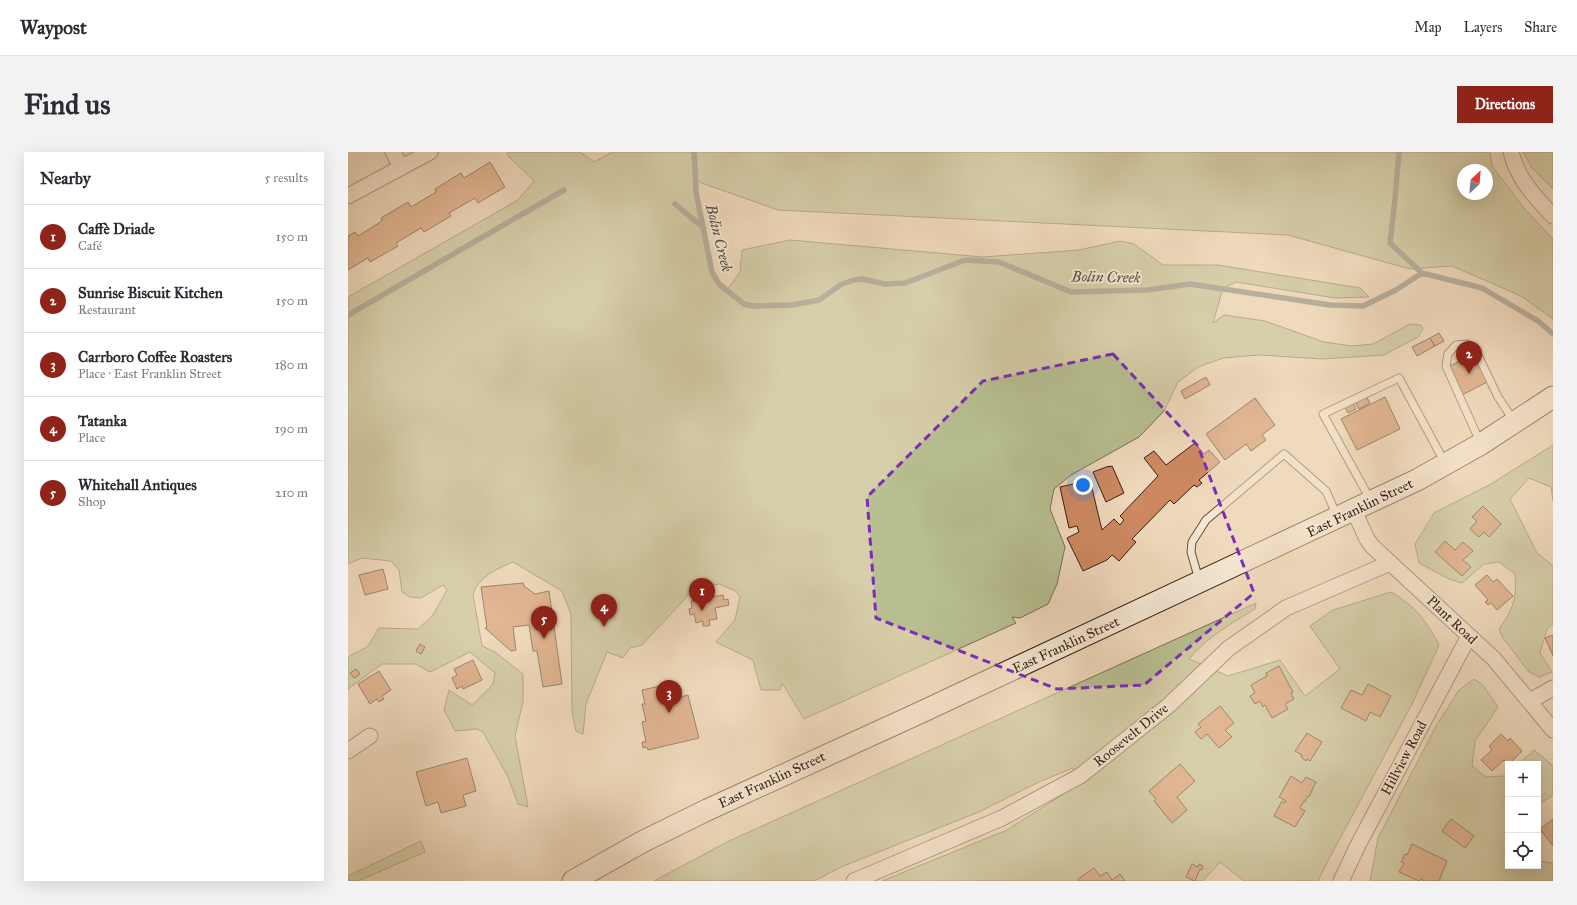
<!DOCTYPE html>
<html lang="en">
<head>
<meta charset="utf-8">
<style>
  body { margin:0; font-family:"IM FELL Great Primer",serif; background:#f2f2f3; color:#2b2b33 }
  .controls { position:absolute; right:12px; bottom:12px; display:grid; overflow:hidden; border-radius:0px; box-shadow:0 4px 16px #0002 }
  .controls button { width:36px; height:36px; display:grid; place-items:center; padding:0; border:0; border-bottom:1px solid #e1e1e2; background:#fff; color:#2b2b33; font:20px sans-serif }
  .compass { position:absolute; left:1109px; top:12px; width:36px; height:36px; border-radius:50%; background:#fff; box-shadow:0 4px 16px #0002; rotate:26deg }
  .you { position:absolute; left:735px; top:333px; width:14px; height:14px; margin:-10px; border:3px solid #fff; border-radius:50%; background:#1a73e8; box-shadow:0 0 0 6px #1a73e833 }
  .badge { display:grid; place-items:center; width:26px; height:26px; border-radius:50%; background:#8f2418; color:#fff; font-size:13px; font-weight:700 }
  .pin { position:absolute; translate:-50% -33px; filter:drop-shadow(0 1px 2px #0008) }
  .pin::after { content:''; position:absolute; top:21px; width:14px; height:12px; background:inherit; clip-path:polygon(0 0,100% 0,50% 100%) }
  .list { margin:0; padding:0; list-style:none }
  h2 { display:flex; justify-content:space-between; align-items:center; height:52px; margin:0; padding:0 16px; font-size:17px }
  h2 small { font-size:13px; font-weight:400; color:#7c7c81 }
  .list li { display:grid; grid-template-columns:26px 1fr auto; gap:12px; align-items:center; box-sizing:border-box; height:64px; padding:0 16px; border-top:1px solid #e1e1e2 }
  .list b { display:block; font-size:15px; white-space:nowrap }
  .list p { margin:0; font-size:13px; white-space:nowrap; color:#7c7c81 }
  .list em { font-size:13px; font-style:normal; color:#7c7c81 }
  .icon { flex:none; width:22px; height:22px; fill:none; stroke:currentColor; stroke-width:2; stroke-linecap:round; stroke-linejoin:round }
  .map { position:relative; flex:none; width:1205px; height:729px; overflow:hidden; border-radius:0px }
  header { display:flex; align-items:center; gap:24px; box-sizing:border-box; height:56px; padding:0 20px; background:#fff; border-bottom:1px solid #e1e1e2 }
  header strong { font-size:19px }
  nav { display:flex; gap:22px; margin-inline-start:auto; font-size:14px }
  .intro { display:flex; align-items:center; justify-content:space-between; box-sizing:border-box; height:96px; padding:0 24px }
  h1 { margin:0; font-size:28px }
  .button { padding:10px 18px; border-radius:0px; background:#8f2418; color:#fff; font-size:14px; font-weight:700 }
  main { display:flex; gap:24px; padding:0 24px }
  aside { flex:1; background:#fff; border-radius:0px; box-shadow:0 4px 16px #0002 }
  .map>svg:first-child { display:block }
  .green { fill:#b8c092; stroke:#787052; fill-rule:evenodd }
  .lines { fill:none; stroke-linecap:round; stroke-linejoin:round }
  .stream { stroke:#757b77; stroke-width:5.5 }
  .building { fill:#ce8961; stroke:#371f12 }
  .service-casing { stroke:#654e3d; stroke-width:9 }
  .minor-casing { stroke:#654e3d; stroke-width:17 }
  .secondary-casing { stroke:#371f12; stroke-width:23 }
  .service { stroke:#f5e7d4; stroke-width:7 }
  .minor { stroke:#f5e7d4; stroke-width:15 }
  .secondary { stroke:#f5e7d4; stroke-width:21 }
  .marked { fill:none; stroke:#7b2cbf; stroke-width:3; stroke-dasharray:8 5; stroke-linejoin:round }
  .labels { text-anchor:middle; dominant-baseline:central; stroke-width:4; stroke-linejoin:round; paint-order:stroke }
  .street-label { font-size:14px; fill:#371f12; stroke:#f5e7d4 }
  .water-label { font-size:15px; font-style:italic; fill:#564d45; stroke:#f5e7d4 }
</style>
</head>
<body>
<header>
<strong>Waypost</strong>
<nav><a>Map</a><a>Layers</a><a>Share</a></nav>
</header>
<div class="intro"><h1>Find us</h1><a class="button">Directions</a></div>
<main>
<aside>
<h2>Nearby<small>5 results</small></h2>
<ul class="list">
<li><span class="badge">1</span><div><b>Caffè Driade</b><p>Café</p></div><em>150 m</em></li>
<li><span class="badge">2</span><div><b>Sunrise Biscuit Kitchen</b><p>Restaurant</p></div><em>150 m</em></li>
<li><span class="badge">3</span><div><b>Carrboro Coffee Roasters</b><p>Place · East Franklin Street</p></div><em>180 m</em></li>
<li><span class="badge">4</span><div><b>Tatanka</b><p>Place</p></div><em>190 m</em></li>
<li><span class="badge">5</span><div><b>Whitehall Antiques</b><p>Shop</p></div><em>210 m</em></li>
</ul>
</aside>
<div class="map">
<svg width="1205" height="729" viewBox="0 0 1205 729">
  <rect width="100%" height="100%" fill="#f0dabd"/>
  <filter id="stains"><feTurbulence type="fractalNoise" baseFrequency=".005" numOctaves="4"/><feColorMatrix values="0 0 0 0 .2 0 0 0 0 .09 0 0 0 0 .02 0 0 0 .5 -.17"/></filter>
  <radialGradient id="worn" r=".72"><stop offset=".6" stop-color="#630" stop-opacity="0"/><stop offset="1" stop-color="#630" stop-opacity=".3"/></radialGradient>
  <path class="green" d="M 159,0 L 232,0 L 246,10 L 264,0 L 1142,0 L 1144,14 L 1176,56 L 1205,87 L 1205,167 L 1173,144 L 1104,114 L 1062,117 L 940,83 L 430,58 L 348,29 L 348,40 L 364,120 L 371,132 L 379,138 L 392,120 L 394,98 L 442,88 L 635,105 L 731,98 L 772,89 L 786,92 L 815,113 L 870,113 L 1012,136 L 1021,145 L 987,146 L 888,130 L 875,136 L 865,171 L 876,163 L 917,169 L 976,190 L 1004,194 L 1025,192 L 1062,172 L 1073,173 L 1075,177 L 1070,185 L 1036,203 L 973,207 L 911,203 L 875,206 L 850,215 L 830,230 L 816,259 L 791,285 L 723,323 L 706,337 L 702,357 L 717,395 L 709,432 L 700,452 L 672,466 L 664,465 L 668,471 L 456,567 L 434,531 L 432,538 L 413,538 L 405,508 L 368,490 L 387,468 L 392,445 L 388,439 L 371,432 L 346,437 L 294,493 L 282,496 L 275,506 L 259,500 L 238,552 L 235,582 L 228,579 L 224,560 L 223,462 L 214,439 L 165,410 C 150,416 129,426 125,443 L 134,494 L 147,500 L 175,522 L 175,550 L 167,584 L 180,655 L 170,652 L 160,625 L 135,580 L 129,577 L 107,579 L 96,558 L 101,538 L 124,553 L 145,532 L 147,521 L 122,500 L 82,520 L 68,512 L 34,512 L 0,537 L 0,505 L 20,494 L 31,476 L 70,477 L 85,463 L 99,438 L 95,433 L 73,446 L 62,445 L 54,440 L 51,418 L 43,409 L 14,406 L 0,412 L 0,145 L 170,48 L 186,29 L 159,3 ZM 1115,18 L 1139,18 L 1139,42 L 1115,42 Z
    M 1175,0 L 1205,0 L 1205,37 L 1184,16 Z
    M 1205,293 L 1205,349 L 1203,335 L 1181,326 L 1162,347 L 1189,401 L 1205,414 L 1205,472 L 1199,477 L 1192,501 L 1204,520 L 1191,525 L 1181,520 L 1155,486 L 1151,477 C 1165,457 1169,447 1167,422 L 1151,410 L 1136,412 L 1114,431 L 1101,427 L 1071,411 L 1067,392 L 1086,361 L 1143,332 Z
    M 1043,440 C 1066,453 1079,469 1091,493 L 1064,552 L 981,707 L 970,729 L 896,729 L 872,710 L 855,729 L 534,729 L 659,678 L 728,634 L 725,616 L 691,630 L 631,660 L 493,715 L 466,729 L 306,729 L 381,689 L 908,451 L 907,457 C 884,471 858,486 841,507 L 880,524 L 932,508 L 957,544 L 992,517 L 962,474 L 985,458 Z
    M 1126,527 L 1135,533 L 1150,555 L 1127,589 L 1124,614 L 1138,625 L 1156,624 L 1160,621 L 1160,714 L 1190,714 L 1190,709 L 1205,711 L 1205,729 L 1022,729 L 1030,686 L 1088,574 L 1111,538 Z
    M 1186,598 L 1205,614 L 1205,643 L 1190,653 L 1190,612 L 1171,612 Z
    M 73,689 L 77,700 L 10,729 L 0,729 L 0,724 Z"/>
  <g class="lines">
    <path class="stream" d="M 346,0 L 348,40 L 364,120 L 371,132 L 396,152 L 405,154 L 444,153 L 471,148 L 494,132 L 506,128 L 514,127 L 537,132 L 557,131 L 617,108 L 651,110 L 723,140 L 799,138 L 842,132 L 982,153 L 1015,154 L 1048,138 L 1074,121 L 1134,136 L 1190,169 L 1205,182
      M 1051,0 L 1047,47 L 1042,91 L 1074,121
      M 327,52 L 355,75
      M 0,163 L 216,38"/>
  </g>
  <path class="building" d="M 142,10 L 157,35 L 130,51 L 127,46 L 101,61 L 103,64 L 76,80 L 73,76 L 48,91 L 50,94 L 22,110 L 20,106 L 0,118 L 0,84 L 7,80 L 10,84 L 34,69 L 33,66 L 60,50 L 63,55 L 88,40 L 87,37 L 113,21 L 116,26 Z
    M 1091,181 L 1096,189 L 1087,194 L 1082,186 Z
    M 1082,186 L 1087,194 L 1069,204 L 1064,195 Z
    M 1128,201 L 1141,229 L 1114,243 L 1100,215 Z
    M 858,225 L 862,233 L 837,247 L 833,239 Z
    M 1018,244 L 1022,251 L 1011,257 L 1007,250 Z
    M 1037,245 L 1052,277 L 1009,298 L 993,267 Z
    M 907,246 L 927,273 L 914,283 L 918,288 L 903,299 L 898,292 L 877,308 L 858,282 Z
    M 1005,251 L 1008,257 L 1000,261 L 997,255 Z
    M 847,291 L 856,302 L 861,298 L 872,310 L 851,328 L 854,331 L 849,335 L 846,333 L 826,352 L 822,348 L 784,387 L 788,390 L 771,409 L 764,403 L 759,408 L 735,419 L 719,386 L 731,380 L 729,374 L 721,376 L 712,335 L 742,328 L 754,378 L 766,367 L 772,373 L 776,368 L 772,364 L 810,324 L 796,306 L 806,299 L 818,313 Z
    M 761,314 L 761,315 L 764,314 L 776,341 L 758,350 L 745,320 Z
    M 1135,354 L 1153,372 L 1141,385 L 1136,380 L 1131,385 L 1122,377 L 1129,369 L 1124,365 Z
    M 1097,389 L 1107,398 L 1115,390 L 1125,399 L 1115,408 L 1123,415 L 1114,424 L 1087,400 Z
    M 35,417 L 40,437 L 17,443 L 11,423 Z
    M 1139,423 L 1145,430 L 1149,427 L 1165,444 L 1149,458 L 1143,451 L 1140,453 L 1137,450 L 1140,448 L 1127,433 Z
    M 175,431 L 176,434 L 187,442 L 201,439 L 214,532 L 195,535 L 189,499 L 185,499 L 181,473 L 165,475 L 168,498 L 163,499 L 137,476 L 139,476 L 133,435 Z
    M 375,443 L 376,448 L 380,447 L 381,453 L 367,456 L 369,467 L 361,468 L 362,473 L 359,474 L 355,474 L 355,469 L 348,471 L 346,462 L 342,463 L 341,457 L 344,456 L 343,449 Z
    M 1205,483 L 1205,504 L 1197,486 Z
    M 72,492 L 77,495 L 73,502 L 68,499 Z
    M 125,508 L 134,528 L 115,537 L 114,534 L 109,537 L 104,526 L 109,523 L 106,517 Z
    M 931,514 L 945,540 L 943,541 L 946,547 L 937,552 L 940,557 L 924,566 L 917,553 L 915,555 L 912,549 L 907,552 L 902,544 L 907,541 L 903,533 L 919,524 L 918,521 Z
    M 8,517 L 12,522 L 6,526 L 2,521 Z
    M 31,519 L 43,538 L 34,544 L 36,547 L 31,550 L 29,547 L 22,552 L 10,532 Z
    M 326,531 L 329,546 L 340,543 L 351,586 L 300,598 L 299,595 L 295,596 L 294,590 L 298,590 L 294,570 L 298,569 L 294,552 L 297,552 L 294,538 Z
    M 1020,532 L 1043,544 L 1032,565 L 1022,560 L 1018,569 L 993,556 L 1003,538 L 1014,543 Z
    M 872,554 L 886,571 L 877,578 L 884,585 L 871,596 L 859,582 L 853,587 L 847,580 L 853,575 L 850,572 Z
    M 959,581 L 974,590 L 962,609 L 959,607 L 958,609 L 953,605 L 954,603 L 947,599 Z
    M 1153,582 L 1160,589 L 1162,586 L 1174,599 L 1161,612 L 1156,608 L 1144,619 L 1133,608 L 1144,598 L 1141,594 Z
    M 119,606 L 128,639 L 115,643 L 118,654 L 93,661 L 90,650 L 78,654 L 68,620 Z
    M 832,612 L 847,629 L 829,645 L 839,658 L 824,671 L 806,649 L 808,647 L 801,639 Z
    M 943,624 L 954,631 L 958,625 L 968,630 L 961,645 L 960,644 L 957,650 L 956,649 L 952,656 L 957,659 L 947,675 L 926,664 L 934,649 L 937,651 L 938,649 L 931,645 Z
    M 1103,667 L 1126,684 L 1117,696 L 1094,679 Z
    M 1205,667 L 1205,694 L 1192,677 Z
    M 1064,692 L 1099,709 L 1091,729 L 1077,729 L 1073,727 L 1071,729 L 1051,720 L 1056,711 L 1053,710 L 1057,702 L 1059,703 Z
    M 844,712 L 850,715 L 851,712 L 855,714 L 854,718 L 852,717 L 847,729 L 838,725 Z
    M 746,716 L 752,724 L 759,720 L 764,728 L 772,722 L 777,729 L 731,729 L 730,727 Z"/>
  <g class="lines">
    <defs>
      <path id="service" d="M 1132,290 L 1098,214 L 1100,202 L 1108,193 L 1119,192 L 1128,199 L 1150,245 L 1166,269
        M 1022,347 L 975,262 L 1051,226 L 1097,311
        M 851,428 L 843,400 L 844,390 L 858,368 L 936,302 L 978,339 L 989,364"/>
      <path id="minor" d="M 45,0 L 53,15
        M 1163,0 C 1169,26 1187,45 1205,64
        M 0,44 L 82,0
        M 1006,359 L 1019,387 L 1024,394 L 1146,507 L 1205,578
        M 1182,549 L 1205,536
        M 0,599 L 22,584
        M 506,729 L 654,666 L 732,624 L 820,554 L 881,496 L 938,456 L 1042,411
        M 993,729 L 1010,693 L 1121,484"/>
      <path id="secondary" d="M 225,729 L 294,690 L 359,658 L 567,563 L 1069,328 L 1133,292 L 1205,245"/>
    </defs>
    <use href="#service" class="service-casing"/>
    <use href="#minor" class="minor-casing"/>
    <use href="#secondary" class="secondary-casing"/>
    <use href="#service" class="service"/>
    <use href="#minor" class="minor"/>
    <use href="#secondary" class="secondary"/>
  </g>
  <path d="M0 0H1205V729H0ZM 765,202 L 850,294 L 906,441 L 796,533 L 709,537 L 528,466 L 519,345 L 635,229 Z" fill="#f0dabd" fill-opacity=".55" fill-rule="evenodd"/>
  <path class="marked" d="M 765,202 L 850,294 L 906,441 L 796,533 L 709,537 L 528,466 L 519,345 L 635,229 Z"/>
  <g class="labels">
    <g class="street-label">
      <text transform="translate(1012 356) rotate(-26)">East Franklin Street</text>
      <text transform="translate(1104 468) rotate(43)">Plant Road</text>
      <text transform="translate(718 493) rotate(-25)">East Franklin Street</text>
      <text transform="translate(783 583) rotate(-39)">Roosevelt Drive</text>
      <text transform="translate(1056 606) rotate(-62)">Hillview Road</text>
      <text transform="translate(424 628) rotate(-25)">East Franklin Street</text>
    </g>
    <g class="water-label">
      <text transform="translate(371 86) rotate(76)">Bolin Creek</text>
      <text transform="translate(758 125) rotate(1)">Bolin Creek</text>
    </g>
  </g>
  <rect width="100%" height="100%" filter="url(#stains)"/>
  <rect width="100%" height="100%" fill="url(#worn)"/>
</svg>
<div class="controls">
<button>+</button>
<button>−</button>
<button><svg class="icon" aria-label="locate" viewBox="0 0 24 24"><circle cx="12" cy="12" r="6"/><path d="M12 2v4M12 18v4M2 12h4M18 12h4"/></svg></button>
</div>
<svg class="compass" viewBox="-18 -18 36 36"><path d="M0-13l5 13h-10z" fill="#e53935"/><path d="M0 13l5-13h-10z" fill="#7c7c81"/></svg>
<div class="you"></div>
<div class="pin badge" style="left:354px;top:459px">1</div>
<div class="pin badge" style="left:1121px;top:222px">2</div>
<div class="pin badge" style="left:321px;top:561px">3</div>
<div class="pin badge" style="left:256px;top:475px">4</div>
<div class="pin badge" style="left:196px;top:487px">5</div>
</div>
</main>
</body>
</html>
